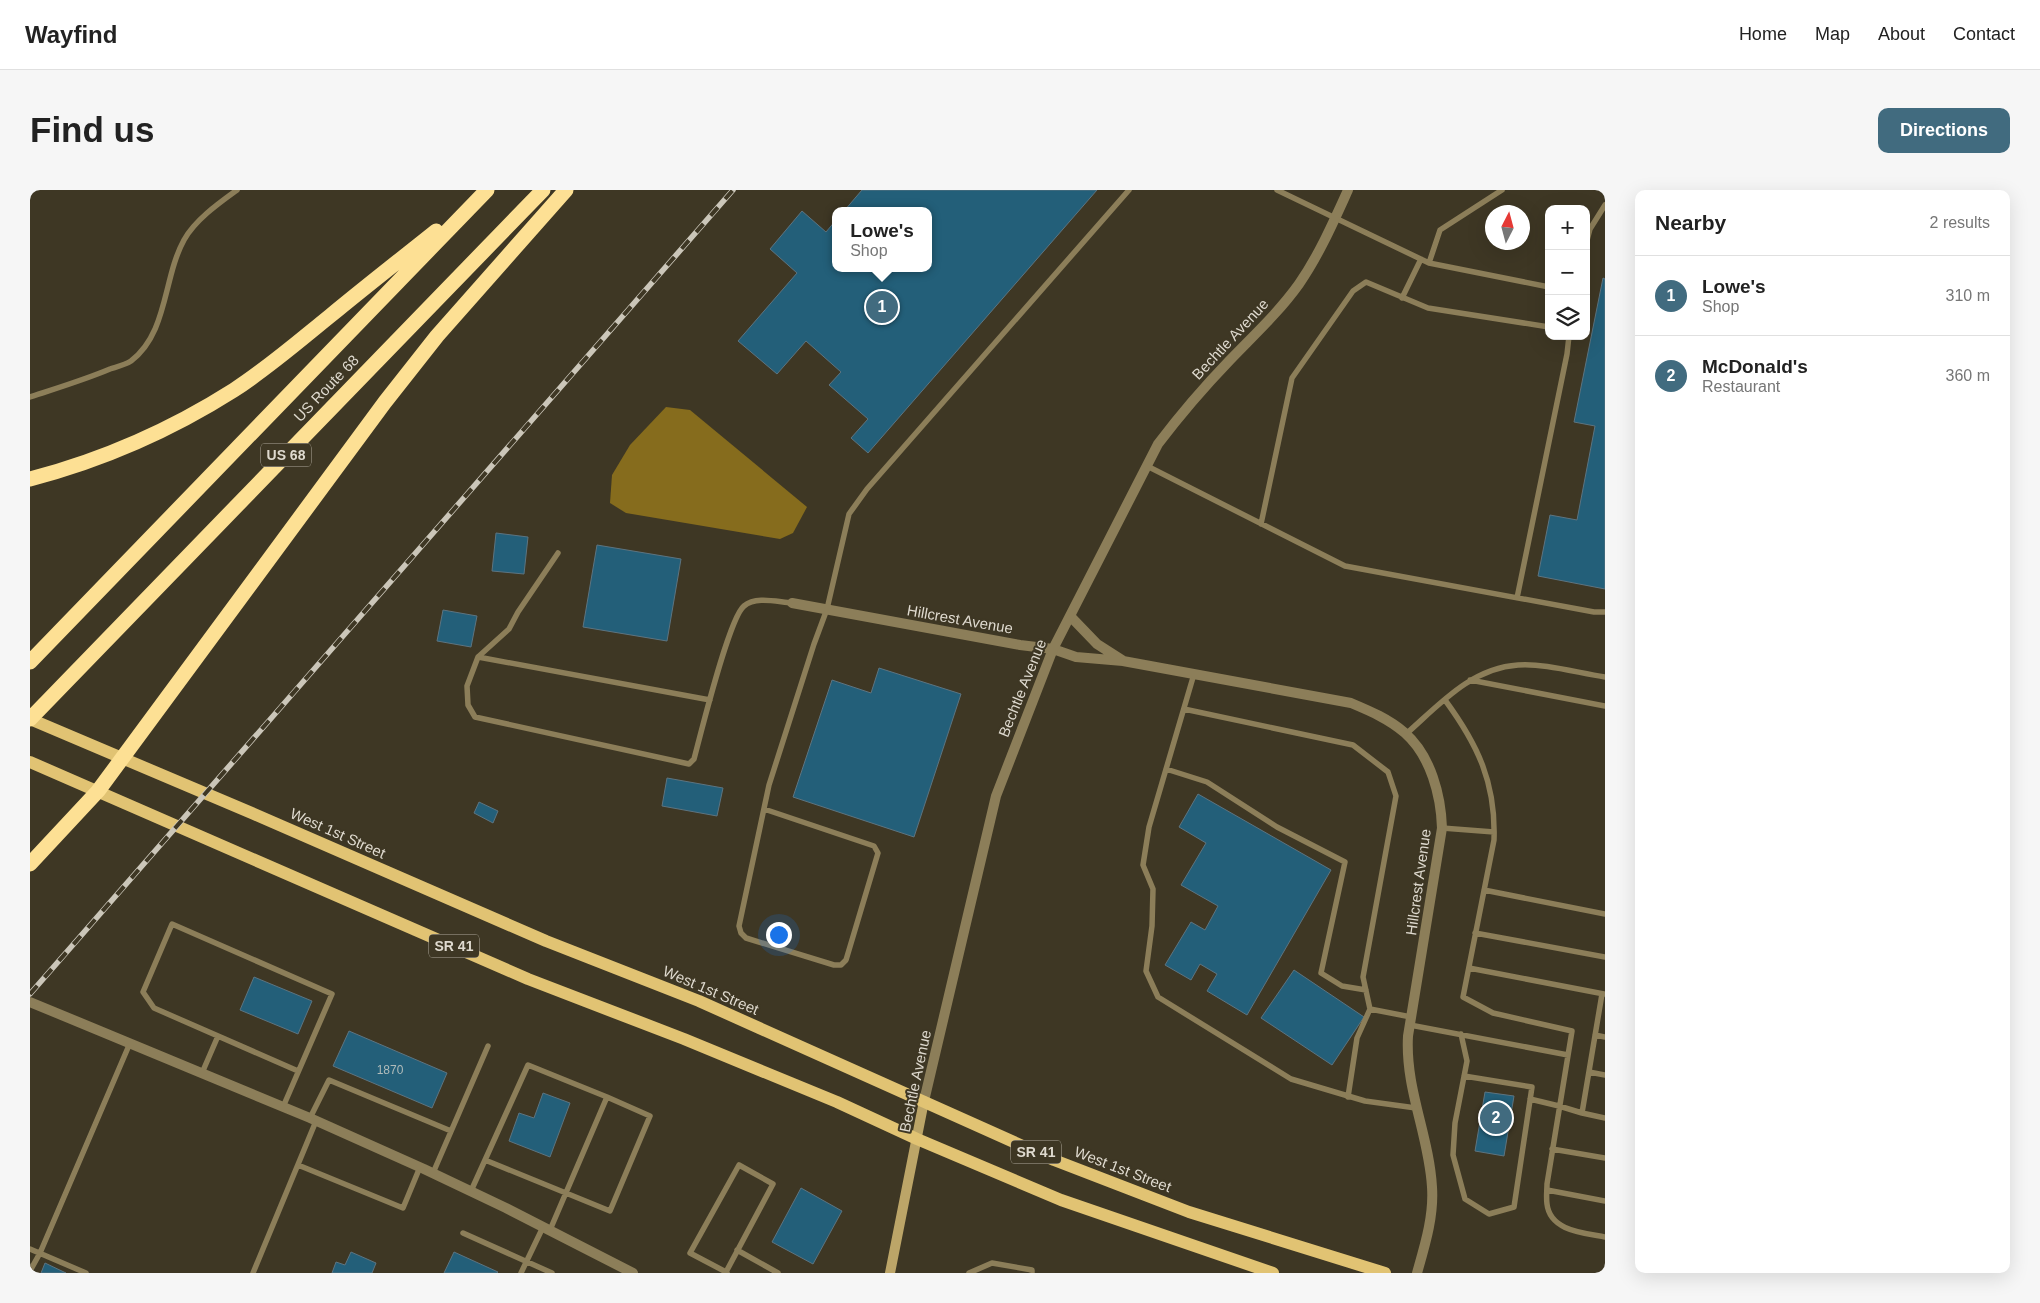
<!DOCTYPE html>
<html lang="en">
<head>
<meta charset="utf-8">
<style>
  body { margin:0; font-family:Helvetica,sans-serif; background:#f6f6f6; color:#222 }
  .controls { position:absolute; right:15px; top:15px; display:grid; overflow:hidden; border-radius:10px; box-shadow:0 5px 20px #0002 }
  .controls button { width:45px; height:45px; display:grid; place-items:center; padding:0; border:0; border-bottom:1px solid #e0e0e0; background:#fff; color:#222; font:25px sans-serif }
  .compass { position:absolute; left:1455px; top:15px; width:45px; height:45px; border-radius:50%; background:#fff; box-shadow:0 5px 20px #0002; rotate:6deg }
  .you { position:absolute; left:748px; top:744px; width:18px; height:18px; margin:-12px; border:4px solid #fff; border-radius:50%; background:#1a73e8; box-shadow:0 0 0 8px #1a73e833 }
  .badge { display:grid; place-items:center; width:32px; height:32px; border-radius:50%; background:#416b7f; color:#fff; font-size:16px; font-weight:700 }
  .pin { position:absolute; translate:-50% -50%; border:2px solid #fff; box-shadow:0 1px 5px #0006 }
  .popup { position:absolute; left:802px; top:17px; width:100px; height:65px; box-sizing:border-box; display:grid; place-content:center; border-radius:10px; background:#fff; filter:drop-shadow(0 1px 4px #0005); font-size:16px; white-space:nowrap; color:#767676 }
  .popup b { font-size:19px; color:#222 }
  .popup::after { content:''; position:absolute; left:50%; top:100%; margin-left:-10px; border:10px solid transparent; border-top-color:#fff }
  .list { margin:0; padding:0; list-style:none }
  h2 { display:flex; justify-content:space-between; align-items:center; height:65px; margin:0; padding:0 20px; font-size:21px }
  h2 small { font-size:16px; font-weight:400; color:#767676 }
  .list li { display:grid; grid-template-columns:32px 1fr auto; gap:15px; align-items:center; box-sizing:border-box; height:80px; padding:0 20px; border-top:1px solid #e0e0e0 }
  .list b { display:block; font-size:19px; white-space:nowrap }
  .list p { margin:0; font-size:16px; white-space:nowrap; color:#767676 }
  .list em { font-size:16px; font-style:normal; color:#767676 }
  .icon { flex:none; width:28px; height:28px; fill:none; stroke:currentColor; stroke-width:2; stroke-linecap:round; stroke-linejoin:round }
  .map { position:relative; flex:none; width:1575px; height:1083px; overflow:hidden; border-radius:10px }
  header { display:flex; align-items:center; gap:30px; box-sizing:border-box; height:70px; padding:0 25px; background:#fff; border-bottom:1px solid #e0e0e0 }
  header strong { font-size:24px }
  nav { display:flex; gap:28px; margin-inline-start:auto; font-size:18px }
  .intro { display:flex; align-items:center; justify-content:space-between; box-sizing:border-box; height:120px; padding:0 30px }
  h1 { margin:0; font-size:35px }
  .button { padding:12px 22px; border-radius:10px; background:#416b7f; color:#fff; font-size:18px; font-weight:700 }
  main { display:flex; gap:30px; padding:0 30px }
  aside { flex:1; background:#fff; border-radius:10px; box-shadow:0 5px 20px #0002 }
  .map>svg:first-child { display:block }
  .water { fill:#866c1d }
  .building { fill:#235f79; stroke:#5d7480 }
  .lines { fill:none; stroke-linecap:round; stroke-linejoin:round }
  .service { stroke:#8c7e59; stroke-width:5.5 }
  .minor { stroke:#8c7e59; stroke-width:10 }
  .tertiary { stroke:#8c7e59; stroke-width:10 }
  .secondary { stroke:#bca568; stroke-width:10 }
  .primary { stroke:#e1c373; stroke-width:12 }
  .motorway { stroke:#fde094; stroke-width:15 }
  .rail-casing { stroke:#cbc6b9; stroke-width:5.5 }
  .rail { stroke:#3e3724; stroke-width:4; stroke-dasharray:11; stroke-linecap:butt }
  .labels { text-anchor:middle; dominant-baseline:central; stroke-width:4; stroke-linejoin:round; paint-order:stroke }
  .number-label { font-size:12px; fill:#b0bbba }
  .shield { fill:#3e3724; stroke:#afa99c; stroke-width:1 }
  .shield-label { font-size:14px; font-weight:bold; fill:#dfdacf }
  .street-label { font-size:15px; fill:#dfdacf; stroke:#3e3724 }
</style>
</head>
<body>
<header>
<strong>Wayfind</strong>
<nav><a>Home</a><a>Map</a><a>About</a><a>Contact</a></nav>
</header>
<div class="intro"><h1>Find us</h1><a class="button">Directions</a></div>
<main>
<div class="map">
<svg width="1575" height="1083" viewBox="0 0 1575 1083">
  <rect width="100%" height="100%" fill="#3e3724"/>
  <path class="water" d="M 636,217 L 660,220 L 777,317 L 763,343 L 750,349 L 596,323 L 580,313 L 582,285 L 600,255 Z"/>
  <path class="building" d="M 832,0 L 1067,0 L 838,263 L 821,248 L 838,229 L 799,195 L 811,182 L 776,151 L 747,184 L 708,151 L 767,83 L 740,59 L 772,21 L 796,42 L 806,30 L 806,78 L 898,78 L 898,21 L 814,21 Z
    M 1573,88 L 1575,89 L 1575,399 L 1508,386 L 1520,325 L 1547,330 L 1565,236 L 1544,232 Z
    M 466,343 L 498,347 L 494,384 L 462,381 Z
    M 567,355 L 651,369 L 637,451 L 553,437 Z
    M 413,420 L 447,426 L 441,457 L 407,451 Z
    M 849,478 L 931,504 L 884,647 L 763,607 L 802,490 L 841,503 Z
    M 637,588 L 693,598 L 687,626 L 632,616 Z
    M 1168,604 L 1301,680 L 1217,825 L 1177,801 L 1187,784 L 1170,774 L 1161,790 L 1135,775 L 1161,732 L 1175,740 L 1188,716 L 1151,695 L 1176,653 L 1149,637 Z
    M 449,612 L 468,621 L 463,633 L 444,623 Z
    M 1264,780 L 1334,827 L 1302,875 L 1231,828 Z
    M 224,787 L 282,811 L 268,844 L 210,820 Z
    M 319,841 L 417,883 L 402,918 L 303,876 Z
    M 1455,902 L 1484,906 L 1474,966 L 1445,961 Z
    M 513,903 L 540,913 L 520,967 L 479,951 L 489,923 L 504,928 Z
    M 771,998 L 812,1021 L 783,1074 L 742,1052 Z
    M 321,1062 L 346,1073 L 342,1083 L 302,1083 L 306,1072 L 315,1075 Z
    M 424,1062 L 468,1082 L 467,1083 L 414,1083 Z
    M 15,1073 L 36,1083 L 11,1083 Z"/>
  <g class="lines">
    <path class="service" d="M 1247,0 L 1399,73 L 1519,97
      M 1556,54 L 1560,39 L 1575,15
      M 1399,73 L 1410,40 L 1472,0
      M 1372,108 L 1391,69
      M 0,207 C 27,198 54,190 80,179 C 86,177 95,175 101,171 C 138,143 133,88 154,50 C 165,30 189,13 207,0
      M 1117,276 L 1315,376 L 1564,422 L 1575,422
      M 1231,334 L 1262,188 L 1323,101 L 1336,92 L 1398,118 L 1519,137
      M 528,363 L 488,422 L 479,439 L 448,467 L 437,496 L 438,515 L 445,527 L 659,574 L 664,569 C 671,543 699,428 714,416 C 726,406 747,412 762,413
      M 1487,408 L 1537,164 L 1539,146
      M 448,467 L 680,510
      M 1164,484 L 1119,637 L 1113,675 L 1123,699 L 1122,736 L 1116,781 L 1128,807 L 1261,889 L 1335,911 L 1386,918
      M 1440,490 L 1575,516
      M 1415,510 C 1448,555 1466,593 1464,650 L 1433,807 L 1463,823 L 1542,841 L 1517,994 C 1517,1000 1516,1007 1517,1014 C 1520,1041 1554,1043 1575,1047
      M 1154,519 L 1323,555 L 1358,582 L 1366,606 L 1333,787 L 1340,819
      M 1376,544 C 1409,515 1441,478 1488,475 C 1514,473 1548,483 1575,487
      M 1136,579 L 1177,592 L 1247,637 L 1315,672 L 1291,783 L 1312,796 L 1336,800
      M 734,619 L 844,656 L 848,663 L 816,770 L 811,775 L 804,775 L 716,748 L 711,743 L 709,736 L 739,595 L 784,454 L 797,419 L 819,324 L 837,299 L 1099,0
      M 1412,638 L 1464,642
      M 1454,700 L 1575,724
      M 1445,743 L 1575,767
      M 1439,778 L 1574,804
      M 1572,804 L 1552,923 L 1575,928
      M 1380,835 L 1538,865
      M 1431,844 L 1437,871 L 1425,933 L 1423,965 L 1435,1009 L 1459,1024 L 1484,1017 L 1502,897 L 1434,886
      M 1565,845 L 1575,847
      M 1559,882 L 1575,885
      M 172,883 L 188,846
      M 1318,907 L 1327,848 L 1340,819 L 1381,827
      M 1500,909 L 1529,916 L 1552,923
      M 253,917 L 302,804 L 142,734 L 113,802 L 124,818 L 268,881
      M 280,928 L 299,890 L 421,941
      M 1522,959 L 1575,968
      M 455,970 L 580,1021 L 620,926 L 577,907
      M 268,975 L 373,1018 L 390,977
      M 403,983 L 458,856
      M 1517,1000 L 1575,1011
      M 441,1001 L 498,875 L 577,907 L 520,1040
      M 433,1043 L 522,1083
      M 0,1059 L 56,1083
      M 707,1060 L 748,1083
      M 0,1081 L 10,1063 L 100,853
      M 223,1083 L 286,931
      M 491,1083 L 513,1037
      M 695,1083 L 696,1082 L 743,994 L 709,975 L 660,1063 L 696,1082 L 697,1083
      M 939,1083 L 962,1073 L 1002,1080 L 1002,1083"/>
    <path class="minor" d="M 762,413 L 990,455 L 1023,459 L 1046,467 L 1093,471 L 1321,513 C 1340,521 1359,529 1375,543 C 1401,566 1411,606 1412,638 L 1378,846 C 1375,899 1399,945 1402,997 C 1404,1026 1395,1055 1387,1083
      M 1041,427 L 1067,454 L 1092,470
      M 0,812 L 280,928 L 394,979 L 476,1018 L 603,1083"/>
    <path class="tertiary" d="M 894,911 L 966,606 L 1023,459 L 1128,254 C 1150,225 1174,197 1200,170 C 1224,145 1249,122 1269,94 C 1289,65 1303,33 1318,0"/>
    <path class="secondary" d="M 860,1083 L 894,911"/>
    <path class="primary" d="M 0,529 L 224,624 L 516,751 L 669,811 L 1024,970 L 1159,1022 L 1355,1083
      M 0,572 L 498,789 L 654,849 L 807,912 L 887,949 L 1031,1010 L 1243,1083"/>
    <path class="motorway" d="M 0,289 C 73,270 141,240 204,200 C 238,178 269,151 300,126 C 335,97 371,69 406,41
      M 0,472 L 457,0
      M 0,529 L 513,0
      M 0,674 L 68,601 L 355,212 L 407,146 L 536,0"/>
    <defs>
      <path id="rail" d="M 0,804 L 703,0"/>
    </defs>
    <use href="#rail" class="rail-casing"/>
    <use href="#rail" class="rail"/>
  </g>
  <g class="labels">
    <g class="number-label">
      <text x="360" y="880">1870</text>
    </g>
    <g class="shield">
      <rect x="231" y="253.5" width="50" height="23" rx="4"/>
      <rect x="399" y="744.5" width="50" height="23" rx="4"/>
      <rect x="981" y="950.5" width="50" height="23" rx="4"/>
    </g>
    <g class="shield-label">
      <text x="256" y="265">US 68</text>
      <text x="424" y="756">SR 41</text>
      <text x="1006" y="962">SR 41</text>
    </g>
    <g class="street-label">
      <text transform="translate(1200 149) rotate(-47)">Bechtle Avenue</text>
      <text transform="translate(296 198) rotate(-46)">US Route 68</text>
      <text transform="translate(930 429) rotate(10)">Hillcrest Avenue</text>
      <text transform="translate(992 498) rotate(-68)">Bechtle Avenue</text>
      <text transform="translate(308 643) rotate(24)">West 1st Street</text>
      <text transform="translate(1388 692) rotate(-82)">Hillcrest Avenue</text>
      <text transform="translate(681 800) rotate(23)">West 1st Street</text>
      <text transform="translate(885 891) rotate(-78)">Bechtle Avenue</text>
      <text transform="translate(1093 979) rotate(21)">West 1st Street</text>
    </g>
  </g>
</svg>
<div class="controls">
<button>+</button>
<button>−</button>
<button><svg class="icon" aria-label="layers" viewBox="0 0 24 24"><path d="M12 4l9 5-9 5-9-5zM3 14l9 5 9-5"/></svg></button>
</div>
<svg class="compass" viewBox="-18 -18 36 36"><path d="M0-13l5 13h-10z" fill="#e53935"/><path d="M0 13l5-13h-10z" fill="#767676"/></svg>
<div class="you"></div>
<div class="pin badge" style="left:852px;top:117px">1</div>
<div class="popup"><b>Lowe's</b>Shop</div>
<div class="pin badge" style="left:1466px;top:928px">2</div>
</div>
<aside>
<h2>Nearby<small>2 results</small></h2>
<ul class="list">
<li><span class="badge">1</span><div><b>Lowe's</b><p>Shop</p></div><em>310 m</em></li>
<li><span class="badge">2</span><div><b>McDonald's</b><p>Restaurant</p></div><em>360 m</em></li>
</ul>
</aside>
</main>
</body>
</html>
